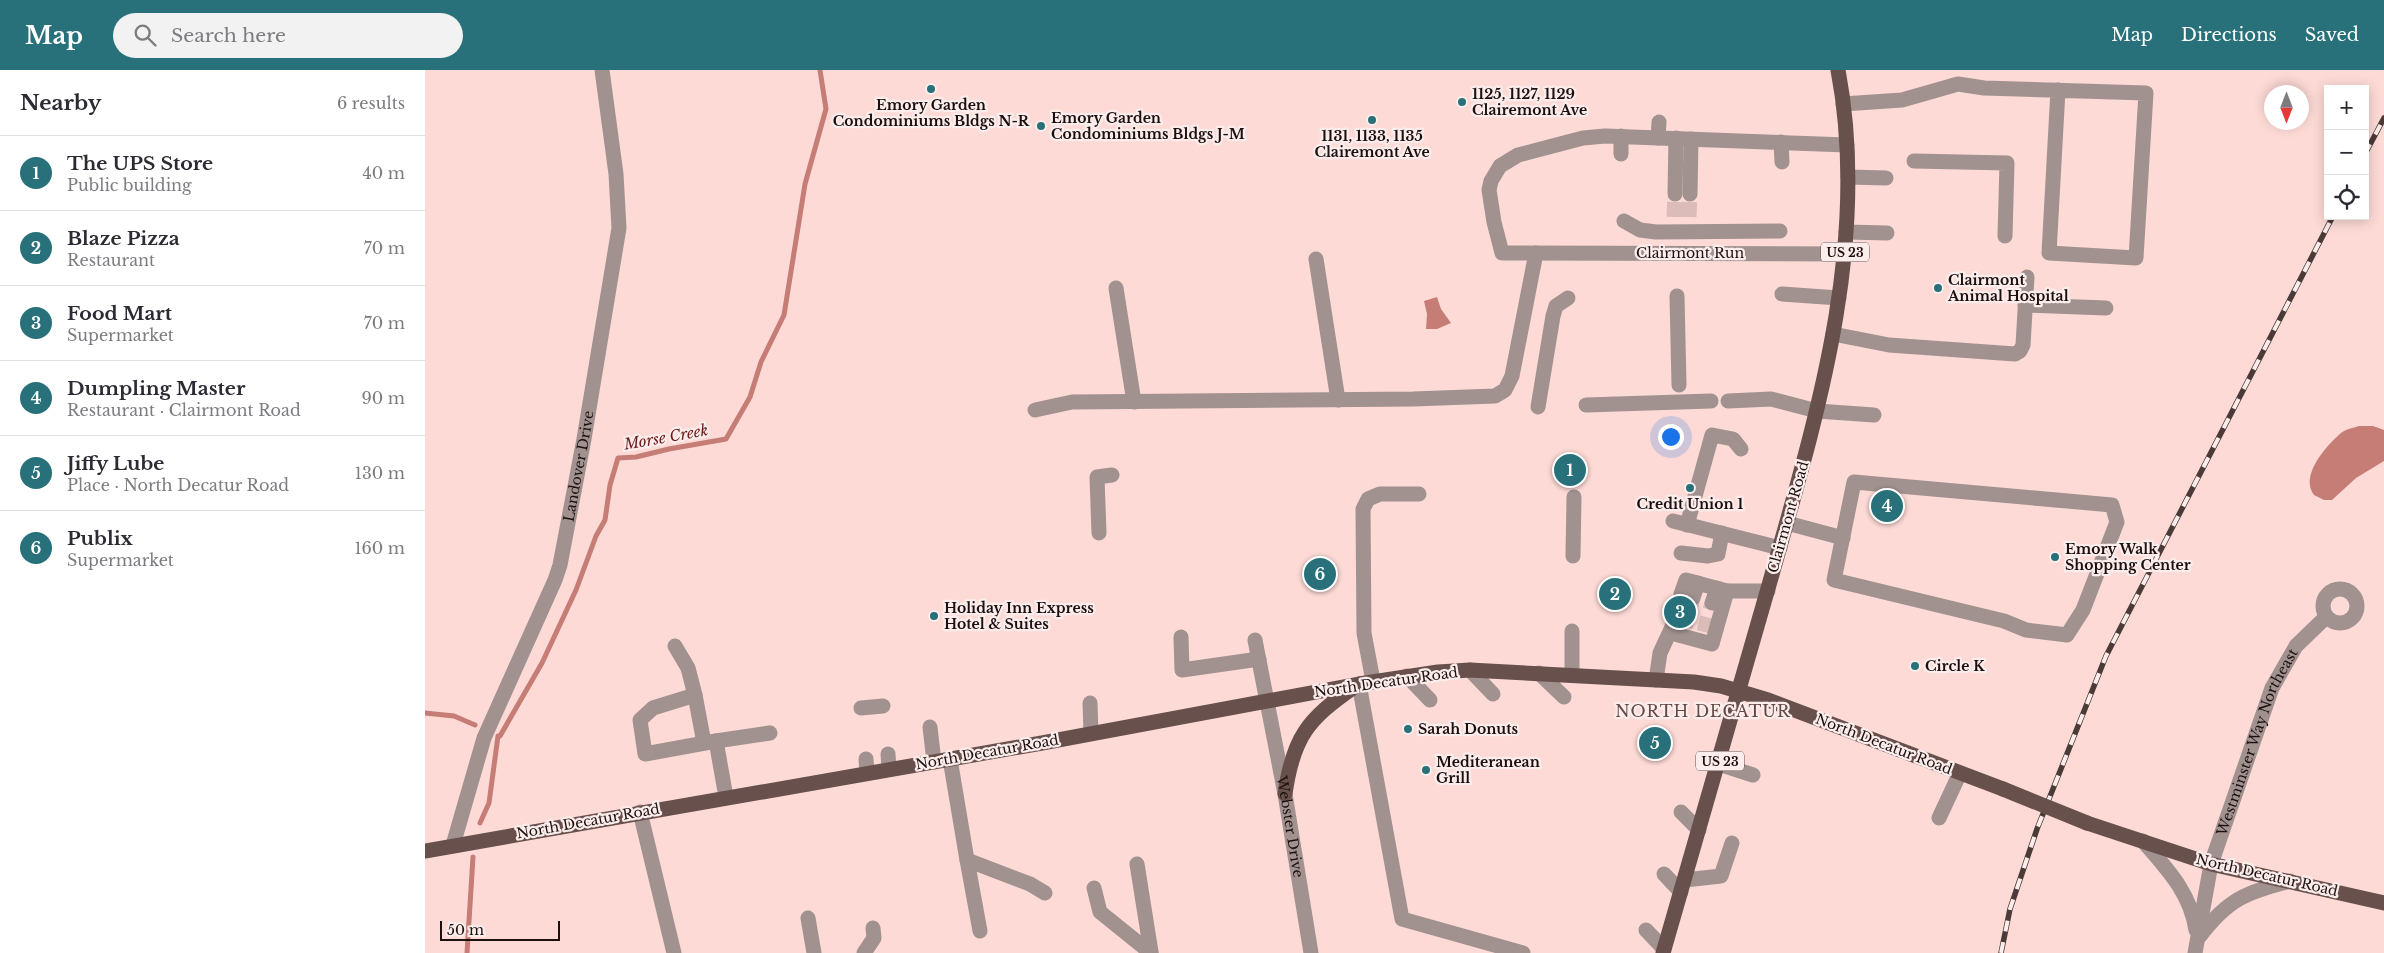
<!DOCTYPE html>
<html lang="en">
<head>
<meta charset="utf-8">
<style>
  body { margin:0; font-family:"Libre Baskerville",serif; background:#f2f2f3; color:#2b2b33 }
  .controls { position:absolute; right:15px; top:15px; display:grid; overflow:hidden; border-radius:0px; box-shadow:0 2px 12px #0003 }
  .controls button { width:45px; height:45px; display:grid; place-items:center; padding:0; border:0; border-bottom:1px solid #e1e1e2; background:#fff; color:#2b2b33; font:25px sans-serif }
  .compass { position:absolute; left:1839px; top:15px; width:45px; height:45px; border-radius:50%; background:#fff; box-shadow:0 2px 12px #0003; rotate:180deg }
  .scale { position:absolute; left:15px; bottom:12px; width:120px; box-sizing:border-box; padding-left:5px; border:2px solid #1b100f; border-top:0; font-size:14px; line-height:18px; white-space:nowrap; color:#1b100f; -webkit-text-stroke:4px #fbedeb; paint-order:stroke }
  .you { position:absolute; left:1245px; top:366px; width:18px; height:18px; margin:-12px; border:4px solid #fff; border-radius:50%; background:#1a73e8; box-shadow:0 0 0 8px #1a73e833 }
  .badge { display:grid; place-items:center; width:32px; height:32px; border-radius:50%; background:#28717a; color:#fff; font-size:16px; font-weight:700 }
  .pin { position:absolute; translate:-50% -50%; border:2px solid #fff; box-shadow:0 1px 5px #0006 }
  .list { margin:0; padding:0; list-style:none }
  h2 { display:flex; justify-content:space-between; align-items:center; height:65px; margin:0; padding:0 20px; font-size:21px }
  h2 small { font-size:16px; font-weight:400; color:#7c7c81 }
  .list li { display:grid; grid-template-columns:32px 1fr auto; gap:15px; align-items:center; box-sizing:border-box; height:75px; padding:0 20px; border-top:1px solid #e1e1e2 }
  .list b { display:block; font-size:19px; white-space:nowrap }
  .list p { margin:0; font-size:16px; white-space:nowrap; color:#7c7c81 }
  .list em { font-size:16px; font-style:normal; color:#7c7c81 }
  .icon { flex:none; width:28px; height:28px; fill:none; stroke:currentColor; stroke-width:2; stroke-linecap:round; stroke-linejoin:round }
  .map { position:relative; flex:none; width:1959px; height:883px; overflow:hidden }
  header { display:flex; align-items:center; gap:30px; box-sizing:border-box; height:70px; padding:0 25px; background:#28717a; color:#fff }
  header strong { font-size:24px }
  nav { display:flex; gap:28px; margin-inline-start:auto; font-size:18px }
  .search { width:350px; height:45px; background:#f2f2f3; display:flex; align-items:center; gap:12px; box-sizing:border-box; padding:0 18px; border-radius:28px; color:#7c7c81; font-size:19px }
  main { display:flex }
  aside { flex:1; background:#fff }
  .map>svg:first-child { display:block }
  .water { fill:#c57d76 }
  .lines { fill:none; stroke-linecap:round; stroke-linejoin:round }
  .stream { stroke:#c57d76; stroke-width:5 }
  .minor-tunnel { stroke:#dbbcb8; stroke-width:15; stroke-dasharray:15 8; stroke-linecap:butt }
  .minor { stroke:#a19290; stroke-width:15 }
  .major { stroke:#68504d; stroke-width:15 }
  .rail-casing { stroke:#4a3a38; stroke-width:5.5 }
  .rail { stroke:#fbedeb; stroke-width:4; stroke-dasharray:11; stroke-linecap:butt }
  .major-bridge { stroke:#68504d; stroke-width:15 }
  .poi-dot { fill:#28717a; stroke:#fbedeb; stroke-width:2 }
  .labels { text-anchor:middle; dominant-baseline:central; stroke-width:4.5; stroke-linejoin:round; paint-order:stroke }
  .shield { fill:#fbedeb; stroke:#5e5251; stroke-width:1 }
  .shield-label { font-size:12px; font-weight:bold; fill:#1b100f }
  .poi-label { font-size:14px; font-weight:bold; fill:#1b100f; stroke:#fbedeb; text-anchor:start }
  .street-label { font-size:14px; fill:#1b100f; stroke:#fbedeb }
  .water-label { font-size:15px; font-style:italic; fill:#6d1616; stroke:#fbedeb }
  .quarter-label { font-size:16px; letter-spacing:1px; fill:#644844; stroke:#fbedeb }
</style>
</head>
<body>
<header>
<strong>Map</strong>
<div class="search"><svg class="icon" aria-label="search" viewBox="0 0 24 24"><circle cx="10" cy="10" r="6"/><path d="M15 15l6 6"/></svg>Search here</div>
<nav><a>Map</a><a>Directions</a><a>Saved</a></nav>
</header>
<main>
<aside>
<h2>Nearby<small>6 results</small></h2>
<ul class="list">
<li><span class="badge">1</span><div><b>The UPS Store</b><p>Public building</p></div><em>40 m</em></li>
<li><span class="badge">2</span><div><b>Blaze Pizza</b><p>Restaurant</p></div><em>70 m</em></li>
<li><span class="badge">3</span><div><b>Food Mart</b><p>Supermarket</p></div><em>70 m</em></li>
<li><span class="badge">4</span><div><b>Dumpling Master</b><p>Restaurant · Clairmont Road</p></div><em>90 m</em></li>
<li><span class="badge">5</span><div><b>Jiffy Lube</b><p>Place · North Decatur Road</p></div><em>130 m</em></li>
<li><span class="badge">6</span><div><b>Publix</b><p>Supermarket</p></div><em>160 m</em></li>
</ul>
</aside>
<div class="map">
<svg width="1959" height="883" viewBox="0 0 1959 883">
  <rect width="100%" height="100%" fill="#fddad6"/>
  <path class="water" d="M 1012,227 L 1016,239 L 1026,253 L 1012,259 L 1001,259 L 1002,244 L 999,231 Z
    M 1934,356 L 1948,356 L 1959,360 L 1959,391 L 1931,408 L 1907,430 L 1899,430 L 1889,425 C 1874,406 1902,375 1916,363 C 1921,359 1928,358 1934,356 Z"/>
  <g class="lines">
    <path class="stream" d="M 0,643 L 29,646 L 50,655
      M 75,666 L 117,593 L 151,520 L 171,466 L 180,450 L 185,415 L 193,388 L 211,387 L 244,379 L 301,369 L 325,327 L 336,292 L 359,245 L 380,114 L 401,39 L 395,0
      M 55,753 L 64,733 L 73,666
      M 42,883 L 48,787"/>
    <path class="minor-tunnel" d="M 1249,147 L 1250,124
      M 1264,147 L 1265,124
      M 1249,554 L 1256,524
      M 1260,557 L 1268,528
      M 1279,562 L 1287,533"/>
    <g class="minor">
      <path d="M 1418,34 L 1477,30 L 1533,14 L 1559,18 L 1721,23 L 1711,188 L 1624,183 L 1633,20"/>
      <path d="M 1233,68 L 1234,52"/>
      <path d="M 1356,72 L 1357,92"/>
      <path d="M 1196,84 L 1196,66"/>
      <path d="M 1489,91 L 1582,93 L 1580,166"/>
      <path d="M 1423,107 L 1461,108"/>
      <path d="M 1250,124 L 1251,68"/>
      <path d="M 1265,124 L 1266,69"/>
      <path d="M 1199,151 L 1215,160 L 1231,162 L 1355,161"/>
      <path d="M 1421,162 L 1462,163"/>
      <path d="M 1420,184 L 1077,183 L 1069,152 L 1064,120 L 1066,111 L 1075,96 L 1093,85 L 1158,68 L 1180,66 L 1422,75"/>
      <path d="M 891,189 L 913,330"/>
      <path d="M 691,218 L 709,332"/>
      <path d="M 1357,224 L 1414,228"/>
      <path d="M 1252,226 L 1254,315"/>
      <path d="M 1600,235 L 1681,238"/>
      <path d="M 1408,264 L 1464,275 L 1590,284 L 1595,281 L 1598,275 L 1602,207"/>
      <path d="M 1303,331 L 1346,329 L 1392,341 L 1449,345"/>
      <path d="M 1161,335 L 1286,331"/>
      <path d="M 1113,337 L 1128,246 L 1131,236 L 1143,228"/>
      <path d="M 610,340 L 647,332 L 988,329 L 1070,326 L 1080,320 L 1087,306 L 1111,183"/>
      <path d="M 1429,412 L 1687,435 L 1692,452 L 1658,540 L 1642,565 L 1601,560 L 1579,551 L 1409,510 Z"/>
      <path d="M 1248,451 L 1355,478"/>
      <path d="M 1362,453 L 1418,468"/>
      <path d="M 1262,455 L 1287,365 L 1308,369 L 1316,379"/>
      <path d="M 674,463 L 672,407 L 687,405"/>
      <path d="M 1256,483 L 1283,486 L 1293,484 L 1297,463"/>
      <path d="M 1148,486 L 1149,427"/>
      <circle cx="1915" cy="536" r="17"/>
      <path d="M 1256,524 L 1261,510 L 1302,521 L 1343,521"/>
      <path d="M 1268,528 L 1273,513"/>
      <path d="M 1287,533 L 1292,518"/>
      <path d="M 1246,563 L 1287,574 L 1302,521"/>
      <path d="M 756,567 L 757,600 L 834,589"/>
      <path id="s1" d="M 830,570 L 860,724 L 886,883"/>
      <path d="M 250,576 L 263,598 L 270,625 L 228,638 L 215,650 L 220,684 L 291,671 L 301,727"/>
      <path d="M 1045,600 L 1068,624"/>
      <path d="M 1114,603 L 1139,627"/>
      <path d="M 1147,605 L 1147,561"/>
      <path d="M 982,606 L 1005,630"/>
      <path d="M 1231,610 L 1235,583 L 1248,555"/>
      <path d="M 948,611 L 939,563 L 938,439 L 943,429 L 955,424 L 994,424"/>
      <path d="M 934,614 L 977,849 L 1098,883"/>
      <path d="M 270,625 L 279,673"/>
      <path d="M 665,633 L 666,663"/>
      <path d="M 436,638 L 458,636"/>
      <path d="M 505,657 L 509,692"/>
      <path d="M 291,671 L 345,663"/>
      <path d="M 463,684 L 464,699"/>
      <path d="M 441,689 L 442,703"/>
      <path d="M 525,689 L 542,790 L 605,814 L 620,823"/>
      <path d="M 1294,694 L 1328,705"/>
      <path d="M 215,742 L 249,883"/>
      <path d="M 1256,742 L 1274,760"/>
      <path d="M 1514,748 L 1535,703"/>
      <path d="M 1718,771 C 1742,799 1765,822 1771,860"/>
      <path id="s2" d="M 28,775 L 59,668 L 130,510 L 135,495 L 159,369 L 194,158 L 191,104 L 177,0"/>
      <path d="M 542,790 L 555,861"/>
      <path d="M 712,794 L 726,882"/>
      <path d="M 1239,804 L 1256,822"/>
      <path d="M 1260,810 L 1296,806 L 1307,773"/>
      <path d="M 669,818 L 675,842 L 726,883"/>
      <path d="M 383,848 L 389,883"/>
      <path d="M 1221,860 L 1239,879"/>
      <path d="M 1775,866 C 1804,828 1821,823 1865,811"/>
      <path d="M 439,883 L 449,868 L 448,858"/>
      <path id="s3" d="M 1770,883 L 1786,794 L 1847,618 L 1871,576 L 1901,547"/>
    </g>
    <path class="major" d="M 860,724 C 868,667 883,649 929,617
      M 1662,753 L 1786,794 L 1959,833
      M 0,781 L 617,673 L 934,614 L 1013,602 L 1045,600 L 1269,612 L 1296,616 L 1343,630 L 1578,719
      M 1238,883 C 1273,760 1309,638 1344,515 C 1391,349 1446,174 1413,0"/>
    <defs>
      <path id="rail" d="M 1940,84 L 1959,48
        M 1576,883 L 1585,839 L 1612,759 L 1681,586 L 1908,146"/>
    </defs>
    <use href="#rail" class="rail-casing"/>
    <use href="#rail" class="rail"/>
    <path class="major-bridge" d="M 1578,719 L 1662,753"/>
  </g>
  <g class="poi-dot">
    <circle cx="506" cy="19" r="5"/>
    <circle cx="1037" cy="32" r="5"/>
    <circle cx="947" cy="50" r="5"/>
    <circle cx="616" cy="56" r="5"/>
    <circle cx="1513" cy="218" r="5"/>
    <circle cx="1265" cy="418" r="5"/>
    <circle cx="1630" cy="487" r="5"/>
    <circle cx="509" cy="546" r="5"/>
    <circle cx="1490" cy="596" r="5"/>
    <circle cx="983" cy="659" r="5"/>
    <circle cx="1001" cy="700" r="5"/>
  </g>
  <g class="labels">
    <g class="shield">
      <rect x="1396" y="172.5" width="48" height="19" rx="4"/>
      <rect x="1271" y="681.5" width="48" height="19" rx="4"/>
    </g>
    <g class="shield-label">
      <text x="1420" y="182">US 23</text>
      <text x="1295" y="691">US 23</text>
    </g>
    <g class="poi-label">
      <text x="1047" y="24">1125, 1127, 1129<tspan x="1047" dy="16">Clairemont Ave</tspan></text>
      <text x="506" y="35" text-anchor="middle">Emory Garden<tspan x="506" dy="16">Condominiums Bldgs N-R</tspan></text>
      <text x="626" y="48">Emory Garden<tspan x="626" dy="16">Condominiums Bldgs J-M</tspan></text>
      <text x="947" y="66" text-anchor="middle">1131, 1133, 1135<tspan x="947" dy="16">Clairemont Ave</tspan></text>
      <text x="1523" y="210">Clairmont<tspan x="1523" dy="16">Animal Hospital</tspan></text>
      <text x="1265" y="434" text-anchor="middle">Credit Union 1</text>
      <text x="1640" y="479">Emory Walk<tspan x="1640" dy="16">Shopping Center</tspan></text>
      <text x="519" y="538">Holiday Inn Express<tspan x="519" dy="16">Hotel &amp; Suites</tspan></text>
      <text x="1500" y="596">Circle K</text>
      <text x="993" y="659">Sarah Donuts</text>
      <text x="1011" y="692">Mediteranean<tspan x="1011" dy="16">Grill</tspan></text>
    </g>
    <g class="street-label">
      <text x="1265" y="183">Clairmont Run</text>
      <text stroke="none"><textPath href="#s2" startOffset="401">Landover Drive</textPath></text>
      <text transform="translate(1363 447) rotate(-74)">Clairmont Road</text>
      <text transform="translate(961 612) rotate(-8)">North Decatur Road</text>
      <text stroke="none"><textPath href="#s3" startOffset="221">Westminster Way Northeast</textPath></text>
      <text transform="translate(1459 674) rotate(21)">North Decatur Road</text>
      <text transform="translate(562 682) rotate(-10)">North Decatur Road</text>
      <text transform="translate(163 751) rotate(-10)">North Decatur Road</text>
      <text stroke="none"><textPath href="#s1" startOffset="190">Webster Drive</textPath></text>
      <text transform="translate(1842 805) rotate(13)">North Decatur Road</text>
    </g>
    <g class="water-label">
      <text transform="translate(241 367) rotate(-10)">Morse Creek</text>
    </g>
    <g class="quarter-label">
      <text x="1278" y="641">NORTH DECATUR</text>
    </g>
  </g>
</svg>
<div class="controls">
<button>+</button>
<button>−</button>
<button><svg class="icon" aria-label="locate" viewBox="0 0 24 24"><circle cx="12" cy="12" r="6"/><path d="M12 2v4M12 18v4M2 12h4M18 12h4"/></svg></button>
</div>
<svg class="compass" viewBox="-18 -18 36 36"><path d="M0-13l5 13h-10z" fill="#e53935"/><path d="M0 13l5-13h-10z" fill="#7c7c81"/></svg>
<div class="scale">50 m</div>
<div class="you"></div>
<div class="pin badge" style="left:1145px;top:400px">1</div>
<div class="pin badge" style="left:1190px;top:524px">2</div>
<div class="pin badge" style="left:1255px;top:542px">3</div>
<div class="pin badge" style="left:1462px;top:436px">4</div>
<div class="pin badge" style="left:1230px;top:673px">5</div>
<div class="pin badge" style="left:895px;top:504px">6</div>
</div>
</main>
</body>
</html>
